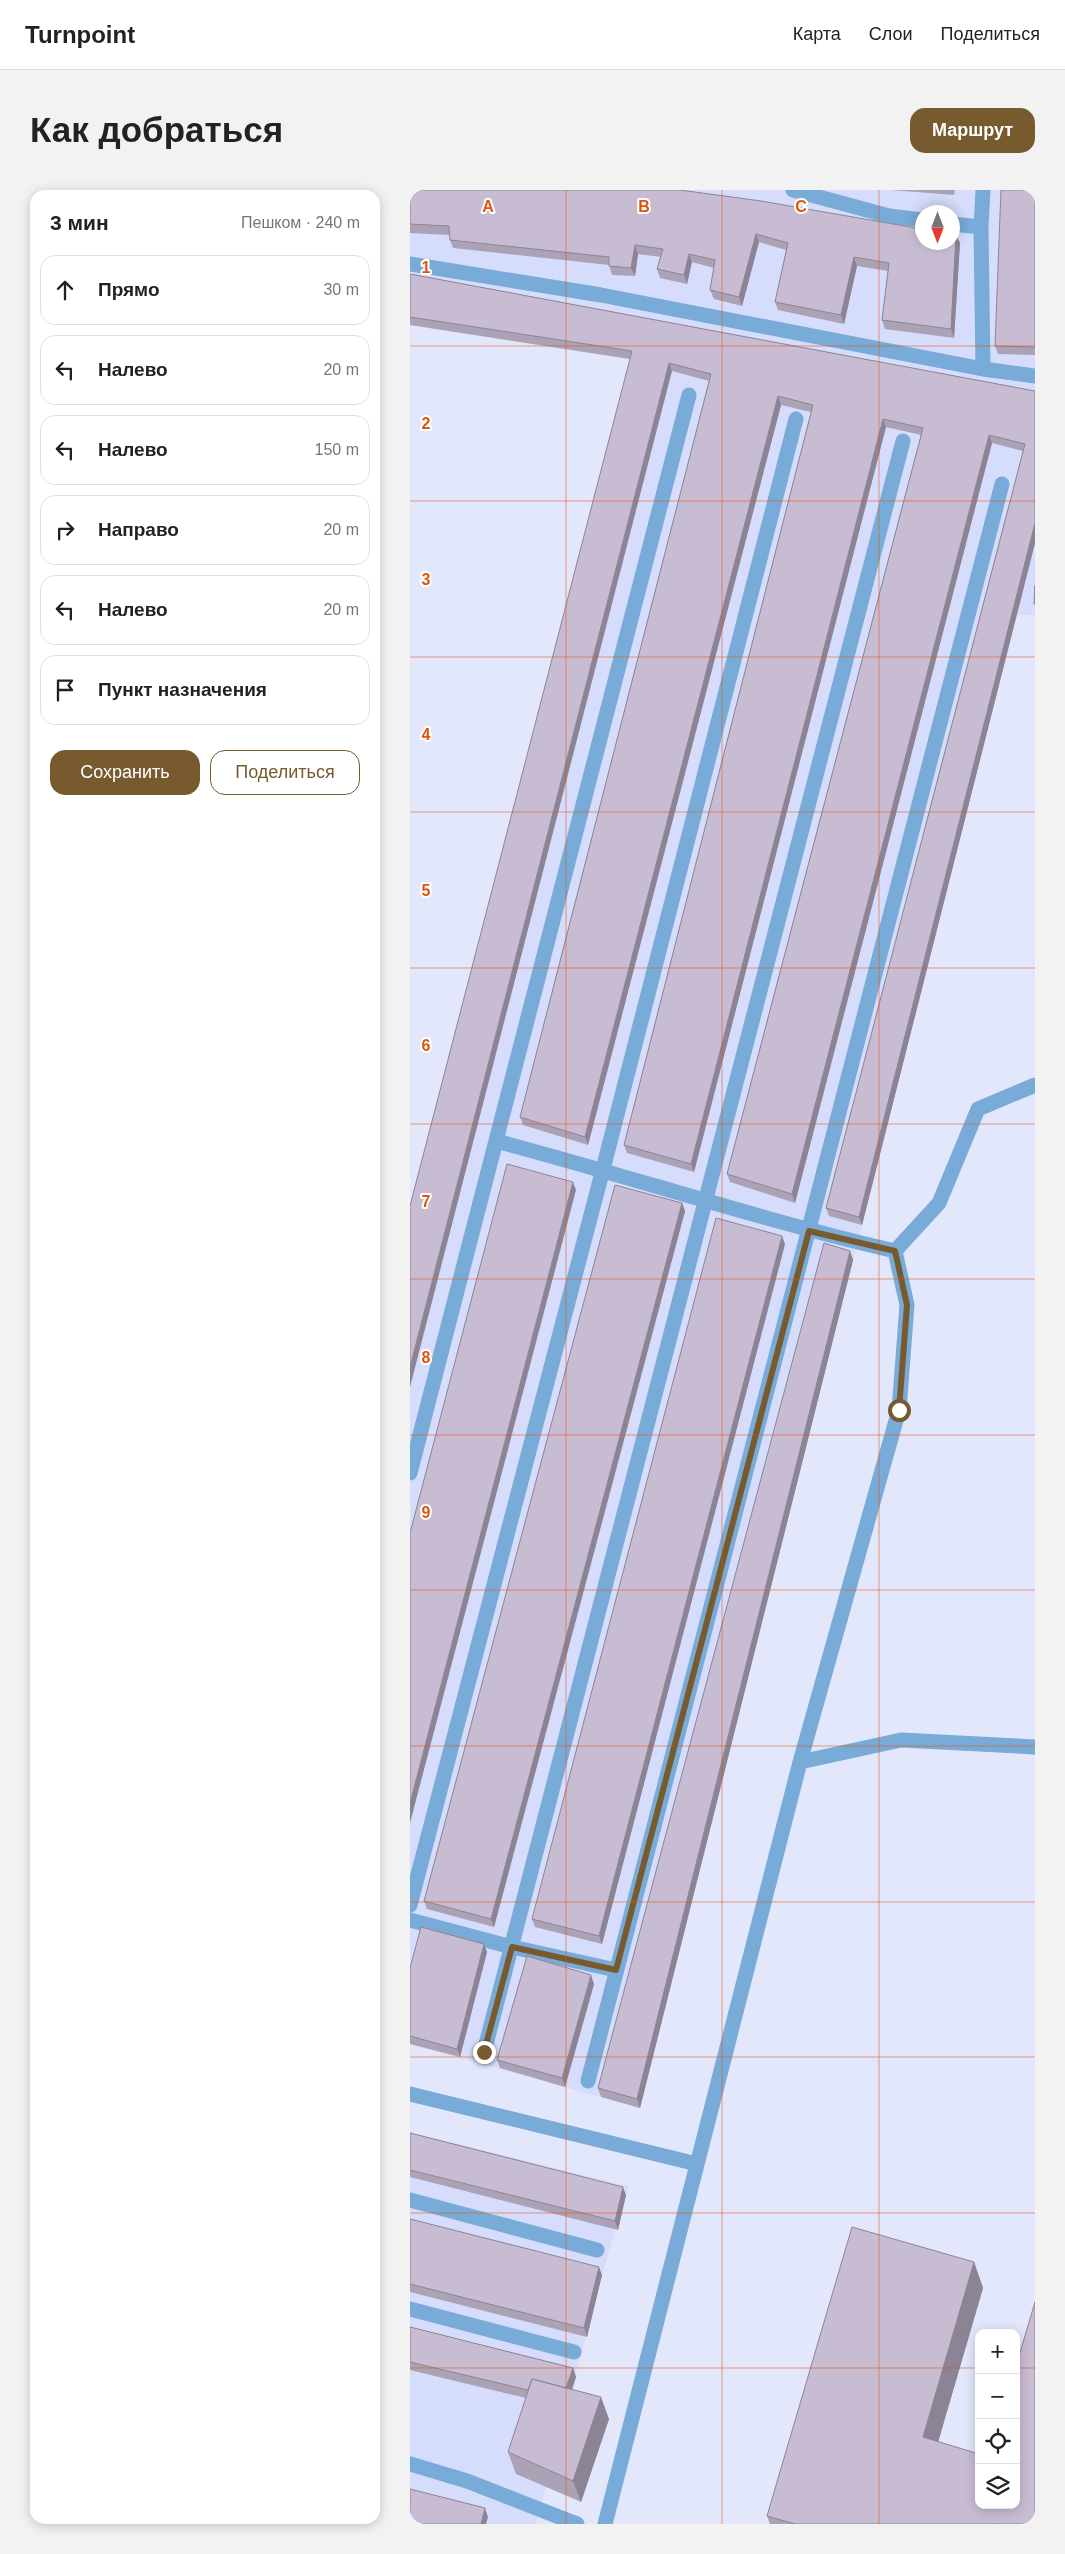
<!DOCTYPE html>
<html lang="ru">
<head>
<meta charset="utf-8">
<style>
  body { margin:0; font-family:Helvetica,sans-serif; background:#f2f2f2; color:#222 }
  .controls { position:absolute; right:15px; bottom:15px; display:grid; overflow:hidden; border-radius:10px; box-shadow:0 2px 12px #0003 }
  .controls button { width:45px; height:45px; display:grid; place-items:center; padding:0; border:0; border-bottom:1px solid #e0e0e0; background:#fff; color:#222; font:25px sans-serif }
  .compass { position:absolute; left:505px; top:15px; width:45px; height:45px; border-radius:50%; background:#fff; box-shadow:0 2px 12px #0003; rotate:180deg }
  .stop { position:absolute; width:15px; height:15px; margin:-11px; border:4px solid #775b2e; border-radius:50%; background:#fff }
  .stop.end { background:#775b2e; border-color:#fff; box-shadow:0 1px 5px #0008 }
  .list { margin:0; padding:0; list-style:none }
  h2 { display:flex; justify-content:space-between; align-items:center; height:65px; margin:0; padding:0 20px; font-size:21px }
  h2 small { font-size:16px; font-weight:400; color:#767676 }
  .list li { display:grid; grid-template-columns:32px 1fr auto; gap:15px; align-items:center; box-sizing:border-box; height:70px; margin:0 10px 10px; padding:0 10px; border:1px solid #e0e0e0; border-radius:15px }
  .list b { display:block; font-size:19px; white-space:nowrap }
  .list em { font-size:16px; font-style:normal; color:#767676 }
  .actions { display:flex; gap:10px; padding:15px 20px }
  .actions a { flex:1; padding:11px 0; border:1px solid #775b2e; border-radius:15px; text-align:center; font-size:18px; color:#775b2e }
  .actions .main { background:#775b2e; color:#fff }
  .icon { flex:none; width:28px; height:28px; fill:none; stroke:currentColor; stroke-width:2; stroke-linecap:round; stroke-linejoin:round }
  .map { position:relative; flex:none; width:625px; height:2334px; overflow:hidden; border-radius:15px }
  header { display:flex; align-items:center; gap:30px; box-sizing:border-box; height:70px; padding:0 25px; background:#fff; border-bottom:1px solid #e0e0e0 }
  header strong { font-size:24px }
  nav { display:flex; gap:28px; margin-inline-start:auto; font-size:18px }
  .intro { display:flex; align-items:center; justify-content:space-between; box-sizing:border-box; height:120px; padding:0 30px }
  h1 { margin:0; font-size:35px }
  .button { padding:12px 22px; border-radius:15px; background:#775b2e; color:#fff; font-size:18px; font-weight:700 }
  main { display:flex; gap:30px; padding:0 30px }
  aside { flex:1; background:#fff; border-radius:15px; box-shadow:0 2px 12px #0003 }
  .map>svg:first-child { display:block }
  .built { fill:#d6dcfb; fill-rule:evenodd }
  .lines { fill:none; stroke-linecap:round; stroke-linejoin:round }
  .service { stroke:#78abd8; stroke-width:15 }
  .wall { fill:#aca2b5 }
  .shaded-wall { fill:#8c8494 }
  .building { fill:#c8bcd3; stroke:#8c8494 }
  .route { stroke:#775b2e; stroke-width:6 }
  .grid { fill:none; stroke:#de560e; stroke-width:1; stroke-opacity:0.55 }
  .grid-label { font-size:16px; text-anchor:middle; font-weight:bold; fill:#de560e; stroke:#fff; stroke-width:4; stroke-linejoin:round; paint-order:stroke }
</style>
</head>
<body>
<header>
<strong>Turnpoint</strong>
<nav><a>Карта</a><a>Слои</a><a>Поделиться</a></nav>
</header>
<div class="intro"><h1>Как добраться</h1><a class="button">Маршрут</a></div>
<main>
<aside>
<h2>3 мин<small>Пешком · 240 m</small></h2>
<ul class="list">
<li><svg class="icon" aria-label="ahead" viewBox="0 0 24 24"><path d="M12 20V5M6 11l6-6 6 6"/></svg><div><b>Прямо</b></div><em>30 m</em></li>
<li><svg class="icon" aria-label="left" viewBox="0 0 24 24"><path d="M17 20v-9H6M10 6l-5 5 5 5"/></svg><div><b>Налево</b></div><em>20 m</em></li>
<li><svg class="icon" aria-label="left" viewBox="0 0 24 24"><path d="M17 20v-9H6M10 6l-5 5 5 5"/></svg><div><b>Налево</b></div><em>150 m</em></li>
<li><svg class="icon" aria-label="right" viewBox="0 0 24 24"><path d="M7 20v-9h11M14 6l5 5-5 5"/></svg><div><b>Направо</b></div><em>20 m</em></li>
<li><svg class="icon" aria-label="left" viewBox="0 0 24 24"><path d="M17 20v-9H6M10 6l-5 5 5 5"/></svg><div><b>Налево</b></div><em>20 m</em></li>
<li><svg class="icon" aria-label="arrive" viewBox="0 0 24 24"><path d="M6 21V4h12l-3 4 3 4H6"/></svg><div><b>Пункт назначения</b></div></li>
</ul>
<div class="actions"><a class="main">Сохранить</a><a>Поделиться</a></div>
</aside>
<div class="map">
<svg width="625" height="2334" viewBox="0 0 625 2334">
  <rect width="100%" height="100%" fill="#e3e7fb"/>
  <path class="built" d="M 0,0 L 625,0 L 625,425 L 606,425 L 230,1918 L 0,1854 L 0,1036 L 224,170 L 0,135 ZM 512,22 L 542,22 L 542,52 L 512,52 Z
    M 0,1942 L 219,1996 L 192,2085 L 126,2334 L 0,2334 Z"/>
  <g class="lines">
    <path class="service" d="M 383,0 L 479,26 L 512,30
      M 542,34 L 571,37
      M 0,74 L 191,105 L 573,179 L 625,186
      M 573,179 L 571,37 L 573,0
      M 86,951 C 219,986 350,1030 485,1061
      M 0,1283 L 279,205
      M 390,1572 L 491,1550 L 625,1557
      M 0,1715 L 193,979 L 386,229
      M 0,1730 L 102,1757 L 206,1780
      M 74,1862 L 493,251
      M 178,1891 L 592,294
      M 0,1904 L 287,1974
      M 0,2010 L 187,2060
      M 0,2119 L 164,2162
      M 0,2274 L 57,2291 L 167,2334
      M 195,2334 L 390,1572 L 489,1220 L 497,1115 L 485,1061 L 529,1013 L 568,919 L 625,895"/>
  </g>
  <path class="wall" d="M 0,0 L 546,45 L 550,53 L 544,148 L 475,139 L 472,130 L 478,81 L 447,76 L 434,134 L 368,120 L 365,112 L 376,60 L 349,52 L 332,116 L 304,109 L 300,100 L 304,78 L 282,72 L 277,94 L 250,88 L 247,79 L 251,67 L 228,64 L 225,86 L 202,85 L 199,75 L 43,58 L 40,50 L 39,45 L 0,43 Z
    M 481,0 L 545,0 L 544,5 Z
    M 625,0 L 625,165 L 588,164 L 585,156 Z
    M 0,84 L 625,201 L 625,353 L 452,1035 L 419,1026 L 416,1018 L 613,261 L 582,253 L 385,1013 L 320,992 L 317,984 L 511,245 L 476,237 L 284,982 L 217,963 L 214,955 L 401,222 L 371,215 L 178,955 L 113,935 L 110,927 L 299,191 L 262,181 L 220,169 L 0,135 Z
    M 272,1013 L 275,1021 L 84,1737 L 17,1719 L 14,1711 Z
    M 375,1054 L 192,1754 L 125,1737 L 122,1729 Z
    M 440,1061 L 443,1070 L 230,1918 L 191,1907 L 188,1898 Z
    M 74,1754 L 77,1762 L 50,1867 L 0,1854 L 0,1778 Z
    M 184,1794 L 155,1897 L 90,1878 L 87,1870 Z
    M 0,1943 L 216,2005 L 208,2040 L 0,1987 Z
    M 0,2029 L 192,2085 L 177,2147 L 0,2102 Z
    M 564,2072 L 573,2098 L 528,2252 L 569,2315 L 625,2334 L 360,2334 L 357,2326 Z
    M 0,2137 L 163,2178 L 166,2187 L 162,2200 L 199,2229 L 171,2312 L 106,2284 L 98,2262 L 116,2208 L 0,2180 Z"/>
  <path class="shaded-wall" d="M 346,44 L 349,52 L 332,116 L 329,107 Z
    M 546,45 L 550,53 L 544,148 L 541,139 Z
    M 225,55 L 228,64 L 225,86 L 221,78 Z
    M 279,64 L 282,72 L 277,94 L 274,85 Z
    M 444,67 L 447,76 L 434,134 L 431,125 Z
    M 259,173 L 262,181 L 0,1197 L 0,1177 Z
    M 368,206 L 371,215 L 178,955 L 175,947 Z
    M 473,229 L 476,237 L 284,982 L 281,974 Z
    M 579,245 L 582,253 L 385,1013 L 382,1004 Z
    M 625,333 L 625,353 L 452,1035 L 449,1027 Z
    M 163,992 L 166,1000 L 0,1633 L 0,1613 Z
    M 272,1013 L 275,1021 L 84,1737 L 81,1729 Z
    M 372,1046 L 375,1054 L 192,1754 L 189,1746 Z
    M 440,1061 L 443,1070 L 230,1918 L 227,1909 Z
    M 74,1754 L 77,1762 L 50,1867 L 47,1859 Z
    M 181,1785 L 184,1794 L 155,1897 L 152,1888 Z
    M 213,1997 L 216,2005 L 208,2040 L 205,2031 Z
    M 564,2072 L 573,2098 L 522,2273 L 513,2247 Z
    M 189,2077 L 192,2085 L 177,2147 L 174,2138 Z
    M 163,2178 L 166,2187 L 156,2217 L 153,2209 Z
    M 191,2207 L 199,2229 L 171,2312 L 163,2291 Z
    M 75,2318 L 78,2327 L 76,2334 L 71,2334 Z"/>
  <path class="building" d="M 0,0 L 270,0 L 351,11 L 512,39 L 512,52 L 542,52 L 542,44 L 546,45 L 541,139 L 472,130 L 479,73 L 444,67 L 431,125 L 365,112 L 378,53 L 346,44 L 329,107 L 300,100 L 305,70 L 279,64 L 274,85 L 247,79 L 253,59 L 225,55 L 221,78 L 199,76 L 199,67 L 40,50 L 39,36 L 0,34 Z
    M 591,0 L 625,0 L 625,157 L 585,156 Z
    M 0,84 L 625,201 L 625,333 L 449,1027 L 416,1018 L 615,254 L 579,245 L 382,1004 L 317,984 L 513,238 L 473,229 L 281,974 L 214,955 L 403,215 L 368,206 L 175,947 L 110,927 L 301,184 L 259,173 L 0,1177 L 0,1016 L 222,161 L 0,127 Z
    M 625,395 L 625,414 L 624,414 Z
    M 97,974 L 163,992 L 0,1613 L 0,1343 Z
    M 205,995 L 272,1013 L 81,1729 L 14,1711 Z
    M 306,1028 L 372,1046 L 189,1746 L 122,1729 Z
    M 414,1053 L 440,1061 L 227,1909 L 188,1898 Z
    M 11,1737 L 74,1754 L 47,1859 L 0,1846 L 0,1778 Z
    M 117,1766 L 181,1785 L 152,1888 L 87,1870 Z
    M 0,1943 L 213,1997 L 205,2031 L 0,1980 Z
    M 0,2029 L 189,2077 L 174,2138 L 0,2094 Z
    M 442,2037 L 564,2072 L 513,2247 L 569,2264 L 569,2315 L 606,2315 L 606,2176 L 625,2112 L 625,2334 L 385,2334 L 357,2326 Z
    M 0,2137 L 163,2178 L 156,2198 L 122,2189 L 118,2200 L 0,2172 Z
    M 122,2189 L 191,2207 L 163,2291 L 98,2262 Z
    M 0,2299 L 75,2318 L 71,2334 L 0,2334 Z"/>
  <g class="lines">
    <path class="route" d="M 74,1862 L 102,1757 L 206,1780 L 399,1041 L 485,1061 L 497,1115 L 489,1220"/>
  </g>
  <path class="grid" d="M 156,0 L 156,2334M 312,0 L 312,2334M 469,0 L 469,2334M 0,156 L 625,156M 0,311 L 625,311M 0,467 L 625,467M 0,622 L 625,622M 0,778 L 625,778M 0,934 L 625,934M 0,1089 L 625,1089M 0,1245 L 625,1245M 0,1400 L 625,1400M 0,1556 L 625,1556M 0,1712 L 625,1712M 0,1867 L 625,1867M 0,2023 L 625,2023M 0,2178 L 569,2178M 606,2178 L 625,2178"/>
  <g class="grid-label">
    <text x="78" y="22">A</text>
    <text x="234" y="22">B</text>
    <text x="391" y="22">C</text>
    <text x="16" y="83">1</text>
    <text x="16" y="239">2</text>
    <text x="16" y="395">3</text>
    <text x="16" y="550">4</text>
    <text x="16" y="706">5</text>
    <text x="16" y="861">6</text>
    <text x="16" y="1017">7</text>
    <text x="16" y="1173">8</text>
    <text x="16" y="1328">9</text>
  </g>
</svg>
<div class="controls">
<button>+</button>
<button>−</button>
<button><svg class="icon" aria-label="locate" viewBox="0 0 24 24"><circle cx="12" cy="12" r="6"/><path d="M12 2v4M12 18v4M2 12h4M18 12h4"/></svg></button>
<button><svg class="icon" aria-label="layers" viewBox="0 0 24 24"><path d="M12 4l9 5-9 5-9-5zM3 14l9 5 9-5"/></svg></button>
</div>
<svg class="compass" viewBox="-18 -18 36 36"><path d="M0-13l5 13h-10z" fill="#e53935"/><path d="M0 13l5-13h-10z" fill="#767676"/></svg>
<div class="stop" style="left:489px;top:1220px"></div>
<div class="stop end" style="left:74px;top:1862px"></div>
</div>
</main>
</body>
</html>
